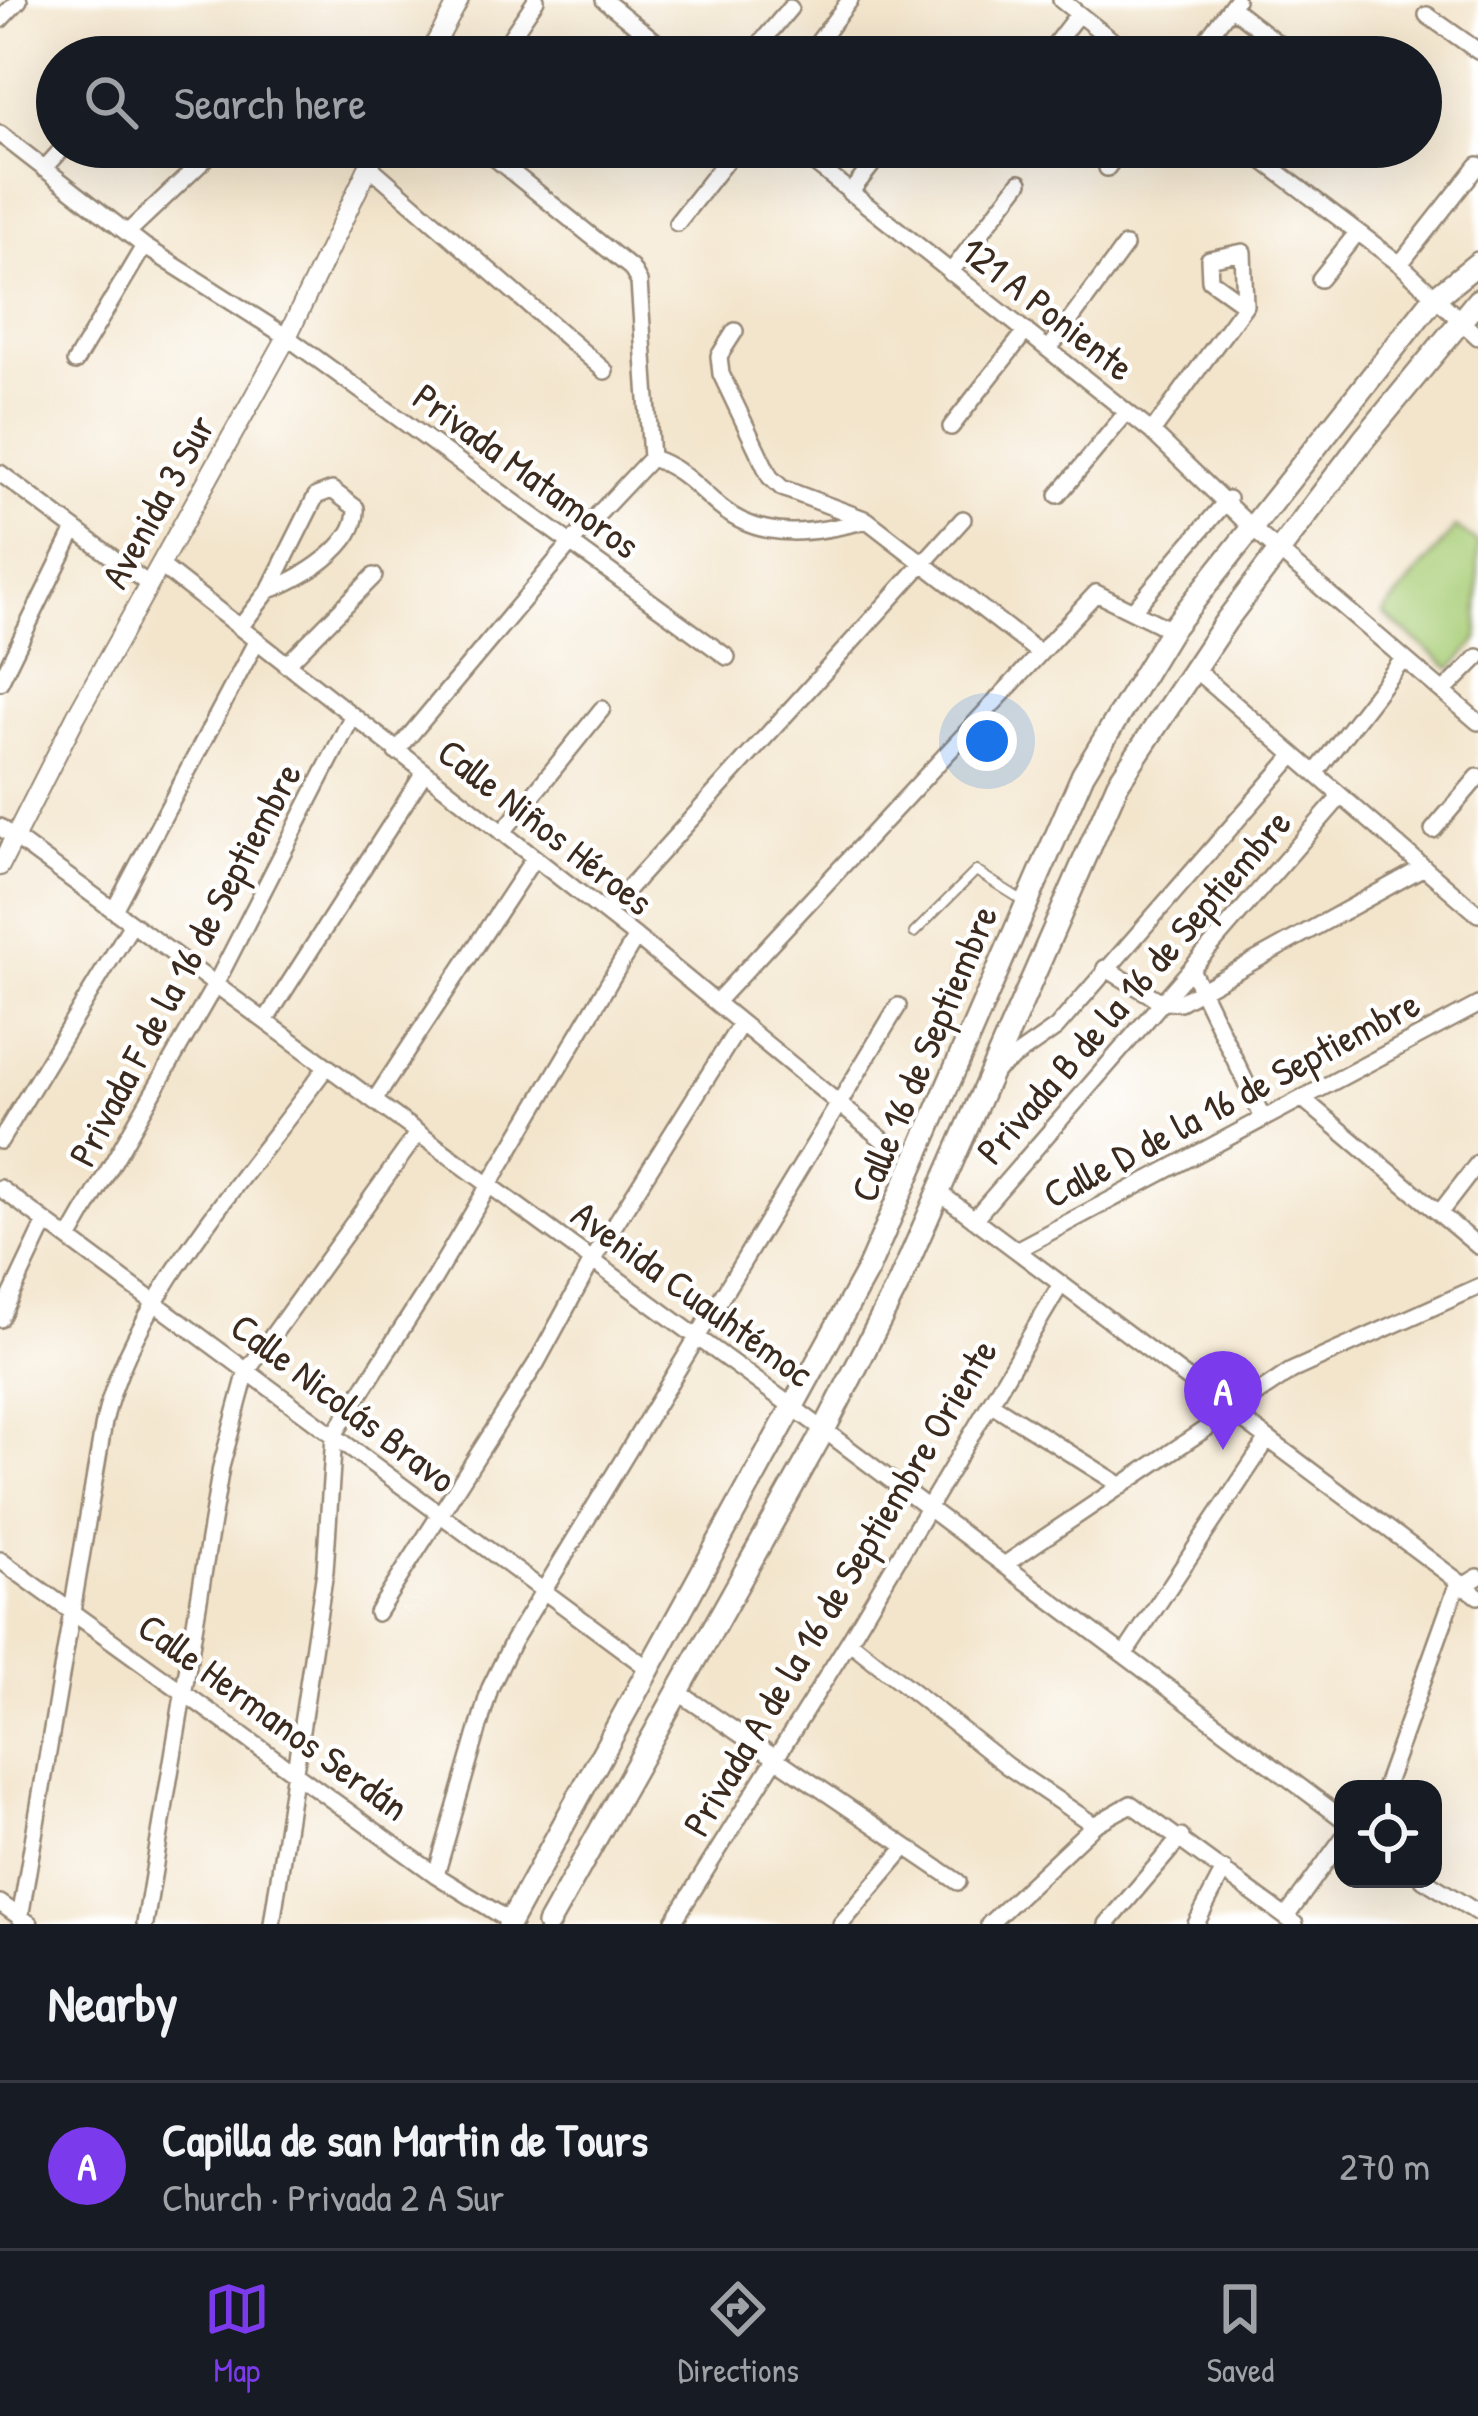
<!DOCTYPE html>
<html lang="en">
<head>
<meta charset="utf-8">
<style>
  body { margin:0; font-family:"Patrick Hand",sans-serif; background:#20242c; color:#f1f3f6 }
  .controls { position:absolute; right:36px; bottom:36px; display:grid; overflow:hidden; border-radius:24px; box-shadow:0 12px 48px #0002 }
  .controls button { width:108px; height:108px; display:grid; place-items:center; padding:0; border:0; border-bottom:3px solid #363941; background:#171b24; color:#f1f3f6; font:60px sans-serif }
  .you { position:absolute; left:987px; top:741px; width:42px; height:42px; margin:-30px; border:9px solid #fff; border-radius:50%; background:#1a73e8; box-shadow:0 0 0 18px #1a73e833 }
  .badge { display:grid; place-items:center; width:78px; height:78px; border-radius:50%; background:#7c3aed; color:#fff; font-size:39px; font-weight:700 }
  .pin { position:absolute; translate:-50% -99px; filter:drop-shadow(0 3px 6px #0008) }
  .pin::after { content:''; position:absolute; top:63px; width:42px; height:36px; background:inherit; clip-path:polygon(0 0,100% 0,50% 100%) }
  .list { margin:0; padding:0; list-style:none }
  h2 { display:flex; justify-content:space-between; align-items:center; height:156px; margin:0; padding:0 48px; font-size:51px }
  h2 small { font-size:39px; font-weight:400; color:#9ea1a6 }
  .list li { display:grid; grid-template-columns:78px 1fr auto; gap:36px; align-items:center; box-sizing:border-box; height:168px; padding:0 48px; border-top:3px solid #363941 }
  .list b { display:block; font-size:45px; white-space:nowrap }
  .list p { margin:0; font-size:39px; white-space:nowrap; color:#9ea1a6 }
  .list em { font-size:39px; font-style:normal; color:#9ea1a6 }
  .icon { flex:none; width:66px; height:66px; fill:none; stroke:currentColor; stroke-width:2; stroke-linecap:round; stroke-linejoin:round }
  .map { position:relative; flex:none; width:1478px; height:1924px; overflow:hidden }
  .search { position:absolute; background:#171b24; box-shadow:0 12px 48px #0002; left:36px; right:36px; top:36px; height:132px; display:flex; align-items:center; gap:30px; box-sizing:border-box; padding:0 42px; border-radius:66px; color:#9ea1a6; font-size:45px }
  .sheet { height:324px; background:#171b24 }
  nav { display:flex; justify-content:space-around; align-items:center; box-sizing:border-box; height:168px; border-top:3px solid #363941; background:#171b24; font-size:33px; color:#9ea1a6 }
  nav a { display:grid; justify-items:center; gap:6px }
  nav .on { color:#7c3aed }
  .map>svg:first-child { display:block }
  .green { fill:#a9ce77; stroke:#727c4a; stroke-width:3 }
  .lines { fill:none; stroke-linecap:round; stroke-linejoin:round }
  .service-casing { stroke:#978875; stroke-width:12 }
  .minor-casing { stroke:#978875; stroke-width:20 }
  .tertiary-casing { stroke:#978875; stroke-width:22 }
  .secondary-casing { stroke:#978875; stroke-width:26 }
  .service { stroke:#fff; stroke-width:8 }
  .minor { stroke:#fff; stroke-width:15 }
  .tertiary { stroke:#fff; stroke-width:18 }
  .secondary { stroke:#fff; stroke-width:21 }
  .labels { text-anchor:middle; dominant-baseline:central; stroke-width:9; stroke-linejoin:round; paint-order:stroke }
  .street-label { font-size:39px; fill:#3b2a1e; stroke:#fff }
</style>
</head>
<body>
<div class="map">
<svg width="1478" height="1924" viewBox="0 0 1478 1924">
  <rect width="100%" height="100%" fill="#fff"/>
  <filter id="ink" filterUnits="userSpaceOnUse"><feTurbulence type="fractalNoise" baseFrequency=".00833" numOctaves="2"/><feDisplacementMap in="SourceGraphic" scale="24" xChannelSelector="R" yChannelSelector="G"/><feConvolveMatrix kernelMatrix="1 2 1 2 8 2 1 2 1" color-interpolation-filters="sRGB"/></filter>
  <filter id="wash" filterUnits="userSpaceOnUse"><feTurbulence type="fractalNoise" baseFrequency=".004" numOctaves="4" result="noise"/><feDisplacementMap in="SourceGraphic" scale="48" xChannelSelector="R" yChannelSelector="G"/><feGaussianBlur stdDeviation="2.7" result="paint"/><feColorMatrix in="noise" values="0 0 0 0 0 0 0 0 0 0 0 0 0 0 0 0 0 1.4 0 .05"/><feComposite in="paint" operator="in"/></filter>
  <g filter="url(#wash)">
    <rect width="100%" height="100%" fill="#f3e5cc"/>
    <path class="green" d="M 1456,527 L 1478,543 L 1478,640 L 1451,669 L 1383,614 Z"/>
  </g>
  <g filter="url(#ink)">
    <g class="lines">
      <defs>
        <path id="service" d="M 914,933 L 976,871 L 1025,902"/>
        <path id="minor" d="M 604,0 L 675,57
          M 1061,0 L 1133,57
          M 1231,7 L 1286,50
          M 1427,15 L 1478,51
          M 0,20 L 19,0
          M 498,56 L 536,0
          M 749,57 L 790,8
          M 807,57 L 850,0
          M 1045,57 L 1078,14
          M 1193,57 L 1236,0
          M 0,134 L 144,246 L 287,337 L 727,657
          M 481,147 L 631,268 L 639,282 L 651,458 C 682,468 696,487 720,507 C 763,543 817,533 867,520
          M 794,147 L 1152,432 L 1254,530 L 1478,722
          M 1245,147 L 1400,264 L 1478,337
          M 368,165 L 605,371
          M 1107,168 L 1123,147
          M 44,169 L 64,147
          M 850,193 L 886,147
          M 677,223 L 737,147
          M 127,233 L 218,147
          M 1400,264 L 1478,165
          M 950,273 L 1020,182
          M 1320,279 L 1357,233
          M 735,331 L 719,356 L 721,374 L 770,477 L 782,488 L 867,520 L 1038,652
          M 1049,349 L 1125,246
          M 75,362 L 144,246
          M 951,427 L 1026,331
          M 1152,432 L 1245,305 L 1243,252 L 1209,259 L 1210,280 L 1245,305
          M 0,473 L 148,584
          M 1058,495 L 1127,412
          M 160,565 L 636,937 L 888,1144
          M 1134,609 L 1228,499
          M 241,626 L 269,590 L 316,496 L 332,490 L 356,508 C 358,545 300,580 269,590
          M 286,665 L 374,576
          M 1193,668 L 1478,914
          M 0,682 L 75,529
          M 1443,692 L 1478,657
          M 396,752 L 571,543 L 651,458
          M 1316,772 L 1403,659
          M 0,827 L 824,1430 L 1343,1819
          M 1433,830 L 1478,777
          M 502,833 L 602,709
          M 114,910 L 257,640
          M 606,913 L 963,519
          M 1105,968 L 1162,1002 L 1180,1002 L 1424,867
          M 1191,969 L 1263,1118
          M 717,1001 L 1096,593 L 1171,630
          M 265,1021 L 424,773
          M 993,1072 L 1056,1028 L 1294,755
          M 1302,1098 L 1478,1246
          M 374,1101 L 534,858
          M 0,1141 L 132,924
          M 0,1188 L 649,1669
          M 941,1194 L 1478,1596
          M 1441,1211 L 1478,1163
          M 974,1219 L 1341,796
          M 69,1239 L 215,985 L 352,717
          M 1016,1250 L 1478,1005
          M 0,1319 L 46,1222
          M 990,1403 L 1122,1486
          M 0,1560 L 436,1875 L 510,1921
          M 1004,1565 L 1291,1371 L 1478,1287
          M 377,1613 L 537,1362 L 592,1261 L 740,1025
          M 849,1641 L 1007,1766 L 1094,1825
          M 1124,1655 L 1268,1439
          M 678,1692 L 958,1882
          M 1384,1789 L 1455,1591 L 1478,1577
          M 436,1875 L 490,1688 L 513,1641 L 898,1006
          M 1423,1879 L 1478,1913
          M 0,1903 L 30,1924
          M 1286,1917 L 1343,1838
          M 20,1918 L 104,1422 C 131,1300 253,1168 327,1066
          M 145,1924 L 221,1467 L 247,1371 L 418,1133
          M 272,1924 L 325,1571 L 334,1435 L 433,1280 L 636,937
          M 672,1924 L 849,1641 L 1061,1284
          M 841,1924 L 906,1847
          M 989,1924 L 1094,1825 L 1131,1804 L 1295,1924
          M 1107,1924 L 1181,1837
          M 1196,1924 L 1224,1870"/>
        <path id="tertiary" d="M 428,57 L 459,0
          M 0,866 L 76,716 L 287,337 L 378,147"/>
        <path id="secondary" d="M 509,1924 L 868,1269 L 1083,774 L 1171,630 L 1433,299 L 1478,263
          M 548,1924 L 824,1430 L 899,1283 L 1118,783 L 1226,621 L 1363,440 L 1478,300"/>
      </defs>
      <use href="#service" class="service-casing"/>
      <use href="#minor" class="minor-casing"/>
      <use href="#tertiary" class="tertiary-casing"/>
      <use href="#secondary" class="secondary-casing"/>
      <use href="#service" class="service"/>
      <use href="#minor" class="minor"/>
      <use href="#tertiary" class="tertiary"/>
      <use href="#secondary" class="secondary"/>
    </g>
  </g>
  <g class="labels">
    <g class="street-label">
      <text transform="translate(1048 308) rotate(38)">121 A Poniente</text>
      <text transform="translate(527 470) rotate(36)">Privada Matamoros</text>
      <text transform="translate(157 501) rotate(-61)">Avenida 3 Sur</text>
      <text transform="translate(546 826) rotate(38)">Calle Niños Héroes</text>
      <text transform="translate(184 964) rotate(-62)">Privada F de la 16 de Septiembre</text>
      <text transform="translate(1133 986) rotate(-49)">Privada B de la 16 de Septiembre</text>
      <text transform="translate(923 1053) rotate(-67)">Calle 16 de Septiembre</text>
      <text transform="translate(1231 1098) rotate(-28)">Calle D de la 16 de Septiembre</text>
      <text transform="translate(693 1293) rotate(36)">Avenida Cuauhtémoc</text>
      <text transform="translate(344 1402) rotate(37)">Calle Nicolás Bravo</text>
      <text transform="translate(839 1587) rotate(-59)">Privada A de la 16 de Septiembre Oriente</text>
      <text transform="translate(274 1716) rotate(36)">Calle Hermanos Serdán</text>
    </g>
  </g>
</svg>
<div class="controls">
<button><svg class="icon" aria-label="locate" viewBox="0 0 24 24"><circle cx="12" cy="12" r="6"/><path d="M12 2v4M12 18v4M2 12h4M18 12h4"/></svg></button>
</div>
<div class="you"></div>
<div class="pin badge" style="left:1223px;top:1450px">A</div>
<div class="search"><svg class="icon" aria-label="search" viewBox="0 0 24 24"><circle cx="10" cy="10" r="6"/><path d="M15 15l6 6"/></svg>Search here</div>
</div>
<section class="sheet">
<h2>Nearby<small></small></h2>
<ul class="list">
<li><span class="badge">A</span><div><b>Capilla de san Martin de Tours</b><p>Church · Privada 2 A Sur</p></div><em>270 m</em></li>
</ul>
</section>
<nav>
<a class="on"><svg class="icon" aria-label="map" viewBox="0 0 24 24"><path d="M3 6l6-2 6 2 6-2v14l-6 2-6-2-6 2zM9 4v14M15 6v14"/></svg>Map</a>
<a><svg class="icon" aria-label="directions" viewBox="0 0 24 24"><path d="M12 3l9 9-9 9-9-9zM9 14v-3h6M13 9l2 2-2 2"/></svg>Directions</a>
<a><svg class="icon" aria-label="saved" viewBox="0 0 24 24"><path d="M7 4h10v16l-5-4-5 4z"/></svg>Saved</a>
</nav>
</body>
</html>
